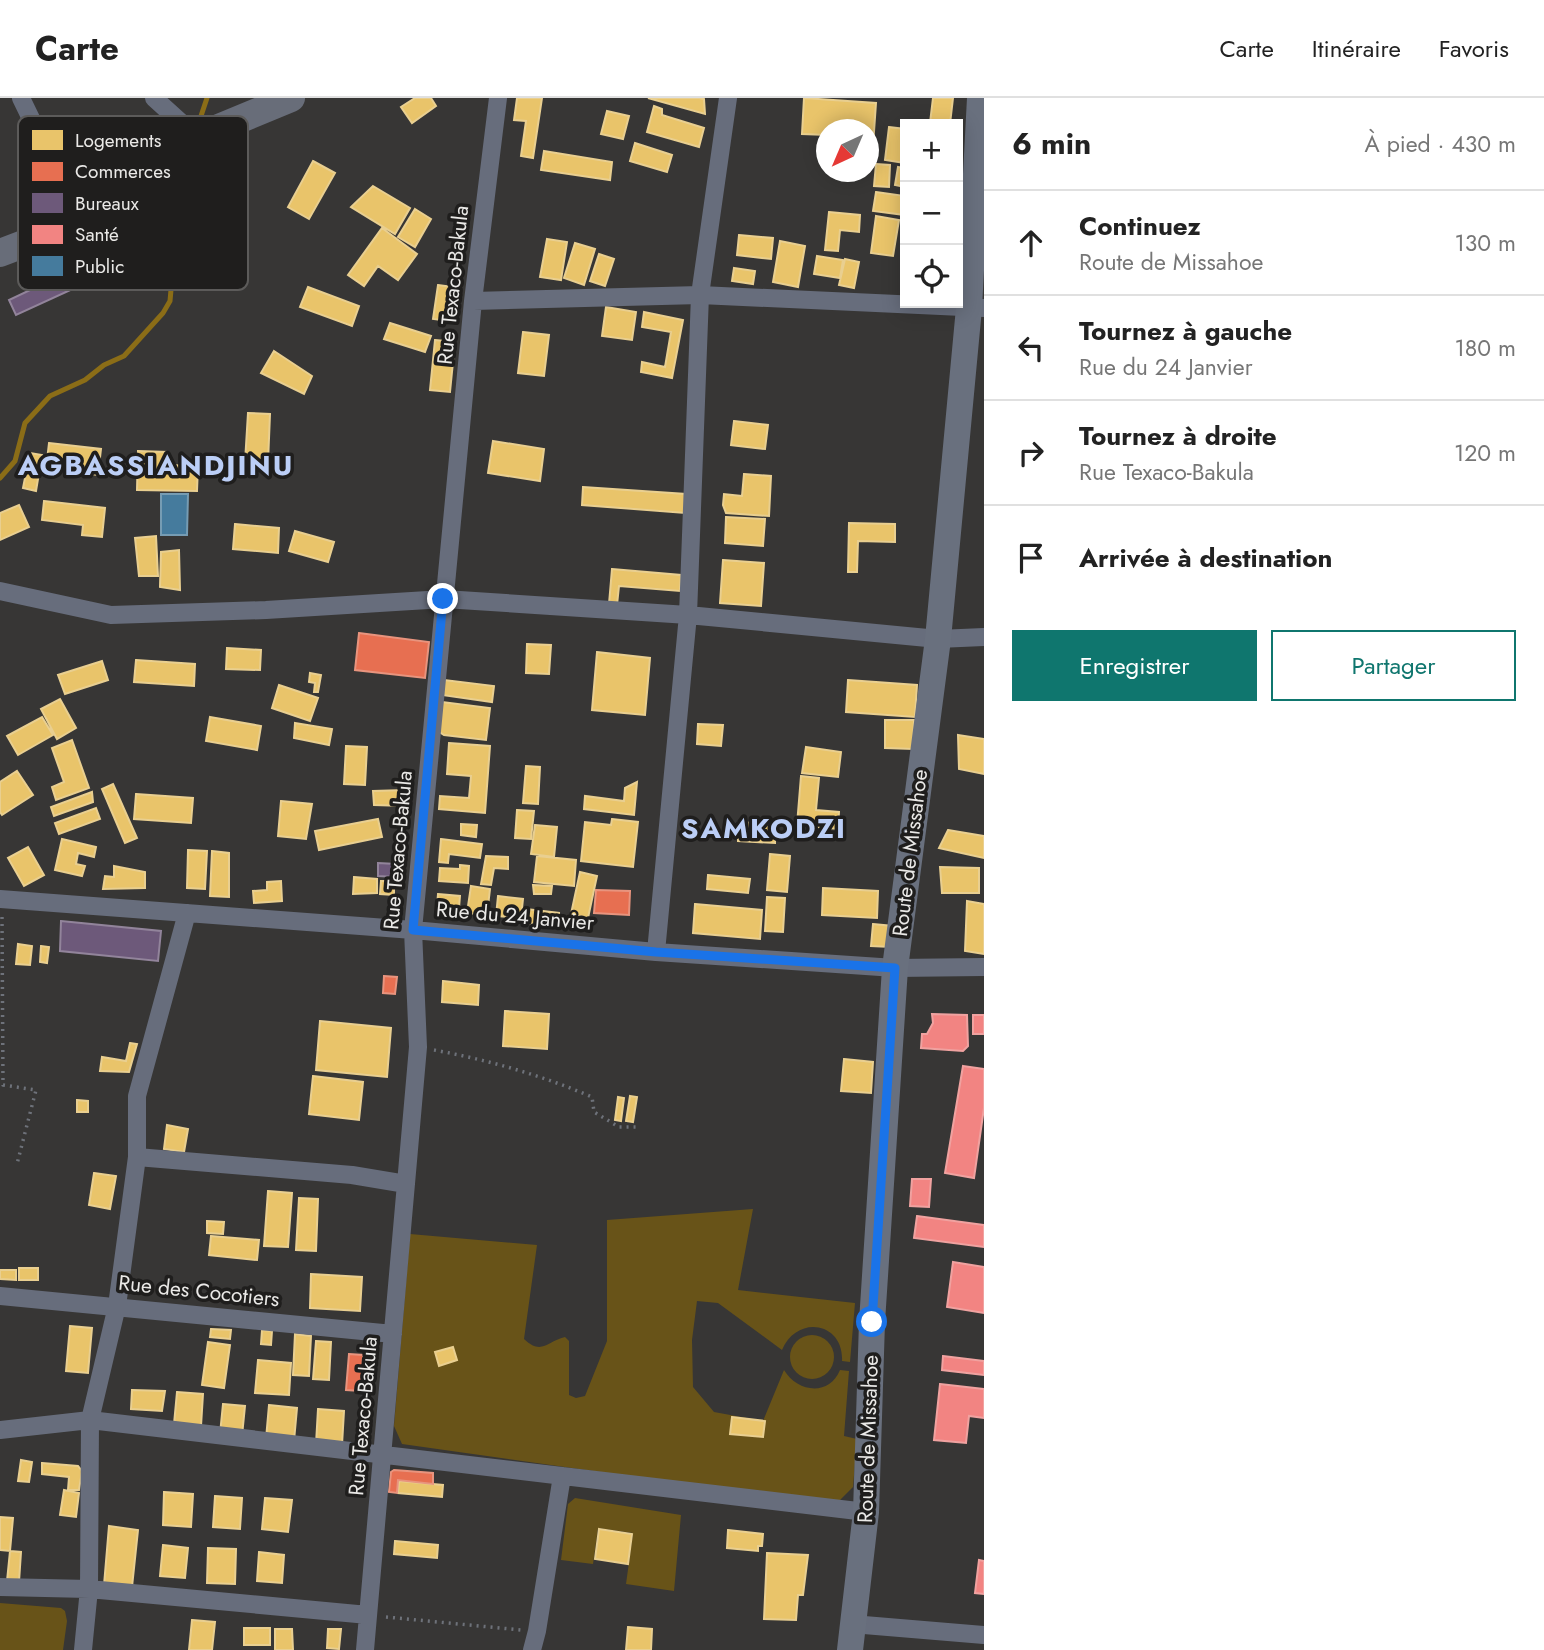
<!DOCTYPE html>
<html lang="fr">
<head>
<meta charset="utf-8">
<style>
  body { margin:0; font-family:Jost,sans-serif; background:#f6f6f6; color:#222 }
  .controls { position:absolute; right:21px; top:21px; display:grid; overflow:hidden; border-radius:0px; box-shadow:0 4px 18px #0003 }
  .controls button { width:63px; height:63px; display:grid; place-items:center; padding:0; border:0; border-bottom:2px solid #e0e0e0; background:#fff; color:#222; font:35px sans-serif }
  .compass { position:absolute; left:816px; top:21px; width:63px; height:63px; border-radius:50%; background:#fff; box-shadow:0 4px 18px #0003; rotate:224deg }
  .stop { position:absolute; width:21px; height:21px; margin:-16px; border:5px solid #1a73e8; border-radius:50%; background:#fff }
  .stop.end { background:#1a73e8; border-color:#fff; box-shadow:0 2px 7px #0008 }
  .list { margin:0; padding:0; list-style:none }
  h2 { display:flex; justify-content:space-between; align-items:center; height:91px; margin:0; padding:0 28px; font-size:30px }
  h2 small { font-size:23px; font-weight:400; color:#767676 }
  .list li { display:grid; grid-template-columns:46px 1fr auto; gap:21px; align-items:center; box-sizing:border-box; height:105px; padding:0 28px; border-top:2px solid #e0e0e0 }
  .list b { display:block; font-size:26px; white-space:nowrap }
  .list p { margin:0; font-size:23px; white-space:nowrap; color:#767676 }
  .list em { font-size:23px; font-style:normal; color:#767676 }
  .actions { display:flex; gap:14px; padding:21px 28px }
  .actions a { flex:1; padding:16px 0; border:2px solid #0f766e; border-radius:0px; text-align:center; font-size:24px; color:#0f766e }
  .actions .main { background:#0f766e; color:#fff }
  .icon { flex:none; width:38px; height:38px; fill:none; stroke:currentColor; stroke-width:2; stroke-linecap:round; stroke-linejoin:round }
  .map { position:relative; flex:none; width:984px; height:1552px; overflow:hidden }
  header { display:flex; align-items:center; gap:42px; box-sizing:border-box; height:98px; padding:0 35px; background:#fff; border-bottom:2px solid #e0e0e0 }
  header strong { font-size:33px }
  nav { display:flex; gap:38px; margin-inline-start:auto; font-size:24px }
  main { display:flex }
  aside { flex:1; background:#fff }
  .map>svg:first-child { display:block }
  .green { fill:#685318 }
  .homes { fill:#e9c46a; stroke:#e9cf90; stroke-width:2 }
  .shops { fill:#e76f51; stroke:#e8947e; stroke-width:2 }
  .offices { fill:#6d597a; stroke:#92849b; stroke-width:2 }
  .health { fill:#f28482; stroke:#f0a2a0; stroke-width:2 }
  .public { fill:#457b9d; stroke:#769cb3; stroke-width:2 }
  .lines { fill:none; stroke-linecap:round; stroke-linejoin:round }
  .stream { stroke:#8b6d17; stroke-width:5 }
  .path { stroke:#6e727a; stroke-width:3.5; stroke-dasharray:2 5; stroke-linecap:butt }
  .street { stroke:#676d7c; stroke-width:18 }
  .secondary { stroke:#69707e; stroke-width:26 }
  .primary { stroke:#686d79; stroke-width:28 }
  .route { stroke:#1a73e8; stroke-width:9 }
  .labels { text-anchor:middle; dominant-baseline:central; stroke-width:7; stroke-linejoin:round; paint-order:stroke }
  .street-label { font-size:21px; fill:#eae9e7; stroke:#1f1e1d }
  .district-label { font-size:28px; font-weight:bold; letter-spacing:2px; fill:#bbcef6; stroke:#1f1e1d }
  .key { fill:#1f1e1d; stroke:#5c5b5a; stroke-width:2 }
  .key-label { font-size:19px; fill:#eae9e7 }
</style>
</head>
<body>
<header>
<strong>Carte</strong>
<nav><a>Carte</a><a>Itinéraire</a><a>Favoris</a></nav>
</header>
<main>
<div class="map">
<svg width="984" height="1552" viewBox="0 0 984 1552">
  <rect width="100%" height="100%" fill="#373635"/>
  <path class="green" d="M 753,1111 L 738,1192 L 855,1205 L 850,1264 L 842,1263 C 844,1224 797,1216 782,1252 L 718,1205 L 697,1203 L 692,1242 L 693,1289 L 714,1314 L 763,1323 L 784,1272 C 797,1294 829,1299 840,1272 L 849,1273 L 844,1338 L 857,1341 L 853,1389 L 835,1407 L 402,1346 L 394,1328 L 410,1136 L 537,1147 L 524,1241 C 542,1258 547,1243 565,1239 L 569,1243 L 569,1297 L 576,1300 L 585,1298 L 607,1243 L 607,1122 Z
    M790 1259a22 22 0 1 1 44 0a22 22 0 1 1-44 0Z
    M 575,1400 L 681,1417 L 674,1493 L 626,1486 L 633,1435 L 598,1430 L 593,1466 L 561,1462 L 568,1406 Z
    M 0,1505 L 61,1510 L 65,1513 L 67,1523 L 63,1552 L 0,1552 Z"/>
  <path class="homes" d="M 415,0 L 431,0 L 436,8 L 412,25 L 401,9 Z
    M 517,0 L 542,0 L 533,60 L 521,58 L 526,23 L 514,22 Z
    M 648,0 L 699,0 L 704,1 L 705,16 Z
    M 804,0 L 876,5 L 873,48 L 869,48 L 869,32 L 827,32 L 827,37 L 802,36 Z
    M 933,0 L 953,0 L 950,26 L 930,25 Z
    M 654,8 L 662,11 L 662,17 L 704,30 L 699,49 L 647,34 Z
    M 607,13 L 629,18 L 623,41 L 601,36 Z
    M 889,29 L 905,31 L 905,65 L 885,62 Z
    M 635,45 L 672,57 L 667,74 L 630,63 Z
    M 544,53 L 612,64 L 610,82 L 541,72 Z
    M 313,63 L 335,75 L 309,121 L 288,109 Z
    M 876,66 L 890,67 L 889,89 L 874,88 Z
    M 898,69 L 905,70 L 905,89 L 895,87 Z
    M 373,88 L 410,110 L 395,136 L 351,109 Z
    M 876,94 L 905,98 L 905,117 L 873,113 Z
    M 415,111 L 431,121 L 415,149 L 398,139 Z
    M 829,114 L 860,117 L 859,134 L 840,132 L 838,153 L 825,152 Z
    M 876,118 L 899,122 L 893,158 L 871,155 Z
    M 382,130 L 417,156 L 398,182 L 378,168 L 364,188 L 348,177 Z
    M 739,137 L 773,140 L 771,161 L 737,157 Z
    M 547,141 L 567,144 L 561,182 L 540,179 Z
    M 780,143 L 805,148 L 798,189 L 773,184 Z
    M 575,145 L 595,151 L 584,187 L 564,180 Z
    M 599,156 L 614,161 L 605,188 L 590,183 Z
    M 817,158 L 843,162 L 840,180 L 814,176 Z
    M 845,161 L 859,164 L 854,190 L 839,187 Z
    M 734,170 L 755,173 L 753,186 L 732,183 Z
    M 438,187 L 461,190 L 456,224 L 433,221 Z
    M 308,189 L 359,208 L 352,228 L 300,209 Z
    M 606,209 L 636,214 L 632,242 L 602,238 Z
    M 644,214 L 683,222 L 672,280 L 641,274 L 642,264 L 665,269 L 671,234 L 642,229 Z
    M 390,225 L 431,238 L 425,254 L 384,241 Z
    M 523,234 L 549,237 L 544,278 L 518,275 Z
    M 435,242 L 455,244 L 450,294 L 430,292 Z
    M 274,253 L 312,278 L 304,296 L 261,275 Z
    M 248,315 L 270,316 L 268,365 L 245,364 Z
    M 734,323 L 768,327 L 765,351 L 731,347 Z
    M 493,343 L 544,351 L 540,383 L 488,375 Z
    M 49,345 L 101,351 L 98,377 L 46,371 Z
    M 138,353 L 168,354 L 167,367 L 198,368 L 197,393 L 137,392 Z
    M 30,355 L 42,357 L 36,393 L 23,390 Z
    M 744,376 L 771,378 L 769,418 L 726,415 L 723,407 L 724,396 L 742,398 Z
    M 583,389 L 686,396 L 685,415 L 582,407 Z
    M 44,403 L 105,410 L 102,439 L 82,437 L 83,427 L 42,422 Z
    M 19,407 L 29,429 L 0,442 L 0,415 Z
    M 726,419 L 765,421 L 763,448 L 725,445 Z
    M 849,425 L 895,426 L 895,444 L 858,443 L 857,474 L 848,474 Z
    M 235,426 L 279,430 L 278,455 L 233,451 Z
    M 295,433 L 334,444 L 328,464 L 289,453 Z
    M 156,438 L 158,478 L 139,478 L 135,440 Z
    M 179,452 L 180,492 L 160,489 L 161,454 Z
    M 723,462 L 764,465 L 761,508 L 720,505 Z
    M 612,471 L 681,477 L 680,493 L 619,488 L 617,507 L 609,506 Z
    M 527,546 L 551,547 L 549,576 L 526,575 Z
    M 227,550 L 261,552 L 260,572 L 226,571 Z
    M 597,554 L 650,560 L 645,617 L 592,612 Z
    M 136,562 L 195,566 L 194,588 L 134,584 Z
    M 102,563 L 108,582 L 65,596 L 58,577 Z
    M 310,575 L 321,577 L 318,594 L 314,594 L 315,585 L 309,584 Z
    M 444,582 L 494,588 L 492,604 L 442,597 Z
    M 848,582 L 917,587 L 915,619 L 846,614 Z
    M 279,587 L 318,600 L 310,623 L 272,610 Z
    M 60,601 L 76,630 L 57,641 L 41,611 Z
    M 442,604 L 490,610 L 486,642 L 444,637 L 438,633 Z
    M 42,619 L 53,637 L 18,657 L 7,638 Z
    M 210,619 L 261,628 L 257,652 L 206,643 Z
    M 885,622 L 914,622 L 913,651 L 885,650 Z
    M 295,625 L 332,631 L 329,647 L 294,640 Z
    M 698,626 L 723,627 L 721,648 L 697,646 Z
    M 958,637 L 984,641 L 984,676 L 959,671 Z
    M 72,642 L 89,690 L 56,702 L 52,689 L 64,684 L 52,650 Z
    M 449,645 L 490,648 L 485,715 L 439,711 L 440,698 L 469,700 L 471,678 L 447,676 Z
    M 346,648 L 367,649 L 365,687 L 344,686 Z
    M 806,649 L 841,654 L 838,679 L 802,675 Z
    M 526,668 L 540,669 L 538,706 L 523,705 Z
    M 17,673 L 33,697 L 2,717 L 0,714 L 0,684 Z
    M 801,678 L 819,680 L 816,712 L 839,714 L 838,731 L 797,727 Z
    M 637,684 L 634,717 L 584,711 L 585,698 L 624,703 L 625,690 Z
    M 113,686 L 137,740 L 125,745 L 102,691 Z
    M 405,692 L 405,708 L 374,707 L 373,693 Z
    M 92,694 L 93,704 L 54,718 L 51,709 Z
    M 136,696 L 193,700 L 191,725 L 134,721 Z
    M 281,703 L 312,706 L 306,741 L 278,738 Z
    M 96,710 L 100,721 L 59,736 L 55,725 Z
    M 517,712 L 534,713 L 531,741 L 515,740 Z
    M 378,721 L 382,739 L 319,752 L 315,733 Z
    M 612,721 L 638,724 L 633,769 L 581,763 L 585,724 L 611,727 Z
    M 738,724 L 775,726 L 775,745 L 738,743 Z
    M 461,726 L 477,727 L 476,739 L 461,737 Z
    M 535,727 L 557,729 L 554,759 L 531,756 Z
    M 948,732 L 984,738 L 984,760 L 939,750 Z
    M 62,741 L 96,749 L 94,759 L 78,755 L 76,766 L 85,768 L 82,778 L 55,772 Z
    M 441,741 L 482,746 L 480,760 L 449,756 L 448,765 L 439,764 Z
    M 28,749 L 44,777 L 24,788 L 8,760 Z
    M 188,752 L 207,753 L 205,791 L 187,790 Z
    M 212,753 L 229,755 L 229,799 L 210,798 Z
    M 770,756 L 790,758 L 787,794 L 767,792 Z
    M 486,758 L 508,759 L 508,771 L 494,770 L 491,787 L 481,786 Z
    M 537,758 L 576,762 L 574,788 L 534,784 Z
    M 460,767 L 469,768 L 468,785 L 439,783 L 440,770 L 460,771 Z
    M 114,768 L 145,774 L 145,790 L 103,791 L 105,778 L 114,779 Z
    M 940,769 L 979,770 L 979,795 L 942,795 Z
    M 580,774 L 597,778 L 588,820 L 571,816 Z
    M 708,777 L 750,781 L 748,795 L 707,791 Z
    M 354,779 L 377,781 L 377,795 L 353,796 Z
    M 281,783 L 282,803 L 254,805 L 253,793 L 267,792 L 267,784 Z
    M 381,783 L 394,783 L 394,797 L 380,796 Z
    M 533,787 L 552,788 L 551,796 L 534,796 Z
    M 471,788 L 490,791 L 487,817 L 467,815 Z
    M 823,790 L 878,793 L 877,820 L 822,817 Z
    M 438,796 L 460,798 L 459,810 L 437,808 Z
    M 498,798 L 523,801 L 521,820 L 496,818 Z
    M 767,799 L 785,800 L 783,834 L 765,833 Z
    M 967,803 L 984,806 L 984,856 L 965,853 Z
    M 695,806 L 762,812 L 760,841 L 693,835 Z
    M 526,811 L 559,815 L 558,828 L 525,825 Z
    M 873,826 L 893,828 L 891,849 L 871,848 Z
    M 18,846 L 32,848 L 30,867 L 16,866 Z
    M 41,848 L 49,849 L 47,865 L 40,864 Z
    M 443,883 L 479,887 L 478,907 L 442,904 Z
    M 505,913 L 549,916 L 547,951 L 503,948 Z
    M 320,923 L 391,930 L 387,979 L 316,972 Z
    M 130,945 L 137,946 L 129,974 L 100,973 L 102,959 L 126,963 Z
    M 844,961 L 873,964 L 871,995 L 841,993 Z
    M 313,978 L 363,984 L 359,1022 L 309,1016 Z
    M 630,998 L 637,999 L 633,1024 L 626,1023 Z
    M 618,999 L 624,1000 L 621,1023 L 615,1022 Z
    M 77,1002 L 88,1003 L 88,1014 L 77,1014 Z
    M 167,1027 L 188,1031 L 184,1054 L 164,1051 Z
    M 94,1075 L 116,1078 L 110,1111 L 89,1107 Z
    M 268,1093 L 292,1095 L 288,1149 L 264,1148 Z
    M 299,1100 L 318,1101 L 316,1153 L 296,1152 Z
    M 207,1123 L 224,1124 L 223,1136 L 207,1135 Z
    M 211,1138 L 259,1142 L 257,1162 L 209,1157 Z
    M 19,1170 L 38,1170 L 38,1182 L 19,1182 Z
    M 0,1172 L 16,1172 L 16,1182 L 0,1181 Z
    M 311,1176 L 362,1179 L 360,1213 L 310,1210 Z
    M 70,1228 L 92,1230 L 88,1275 L 66,1273 Z
    M 211,1231 L 231,1232 L 230,1241 L 210,1239 Z
    M 262,1232 L 272,1233 L 271,1247 L 261,1246 Z
    M 295,1236 L 311,1238 L 309,1278 L 293,1277 Z
    M 316,1243 L 331,1244 L 329,1282 L 313,1281 Z
    M 208,1244 L 230,1247 L 224,1290 L 202,1287 Z
    M 453,1249 L 457,1262 L 439,1268 L 435,1254 Z
    M 258,1262 L 291,1265 L 289,1297 L 255,1295 Z
    M 132,1292 L 165,1293 L 162,1313 L 131,1311 Z
    M 177,1294 L 203,1296 L 201,1328 L 174,1326 Z
    M 223,1306 L 245,1308 L 242,1338 L 220,1336 Z
    M 269,1307 L 297,1310 L 294,1343 L 266,1341 Z
    M 318,1311 L 344,1313 L 342,1347 L 316,1346 Z
    M 732,1319 L 765,1323 L 763,1339 L 730,1336 Z
    M 21,1362 L 32,1364 L 29,1384 L 18,1383 Z
    M 42,1365 L 78,1368 L 82,1373 L 79,1392 L 68,1392 L 69,1379 L 42,1376 Z
    M 399,1383 L 443,1387 L 442,1399 L 398,1395 Z
    M 64,1392 L 79,1395 L 76,1419 L 60,1417 Z
    M 164,1394 L 193,1396 L 191,1429 L 163,1427 Z
    M 215,1398 L 242,1400 L 240,1431 L 213,1429 Z
    M 265,1400 L 292,1402 L 288,1434 L 262,1431 Z
    M 0,1419 L 13,1420 L 10,1453 L 0,1452 Z
    M 109,1428 L 138,1432 L 132,1489 L 104,1487 Z
    M 599,1431 L 632,1436 L 628,1466 L 595,1461 Z
    M 728,1432 L 763,1436 L 762,1448 L 758,1448 L 758,1453 L 727,1450 Z
    M 395,1443 L 438,1447 L 437,1460 L 394,1456 Z
    M 163,1447 L 188,1450 L 185,1480 L 160,1478 Z
    M 208,1450 L 236,1451 L 235,1486 L 207,1485 Z
    M 10,1453 L 21,1454 L 19,1484 L 7,1483 Z
    M 259,1454 L 284,1457 L 282,1485 L 257,1483 Z
    M 767,1455 L 808,1457 L 803,1497 L 798,1497 L 796,1522 L 764,1521 Z
    M 192,1522 L 215,1524 L 212,1552 L 189,1552 Z
    M 628,1529 L 652,1531 L 651,1552 L 626,1552 Z
    M 244,1530 L 270,1530 L 270,1547 L 244,1547 Z
    M 275,1531 L 292,1531 L 293,1552 L 275,1552 Z
    M 328,1531 L 341,1531 L 339,1551 L 327,1550 Z"/>
  <path class="shops" d="M 359,535 L 429,544 L 425,580 L 355,572 Z
    M 596,792 L 630,793 L 629,817 L 594,815 Z
    M 384,878 L 397,879 L 395,896 L 383,895 Z
    M 349,1256 L 363,1257 L 361,1293 L 346,1292 Z
    M 394,1372 L 433,1375 L 433,1386 L 398,1382 L 397,1395 L 389,1394 L 391,1374 Z"/>
  <path class="offices" d="M 70,173 L 77,189 L 16,217 L 9,202 Z
    M 378,765 L 396,766 L 396,779 L 378,778 Z
    M 61,823 L 161,833 L 158,863 L 60,853 Z"/>
  <path class="health" d="M 932,916 L 967,917 L 968,948 L 963,953 L 921,950 L 922,936 L 927,936 L 933,925 Z
    M 973,917 L 984,917 L 984,936 L 973,936 Z
    M 963,968 L 984,971 L 984,1010 L 974,1080 L 945,1075 Z
    M 912,1081 L 931,1081 L 929,1109 L 910,1108 Z
    M 917,1118 L 984,1127 L 984,1149 L 914,1140 Z
    M 953,1164 L 984,1169 L 984,1215 L 947,1209 Z
    M 943,1258 L 984,1263 L 984,1277 L 942,1272 Z
    M 940,1286 L 984,1291 L 984,1320 L 969,1318 L 966,1345 L 934,1342 Z
    M 979,1462 L 984,1463 L 984,1496 L 975,1495 Z"/>
  <path class="public" d="M 161,396 L 188,396 L 187,437 L 161,437 Z"/>
  <g class="lines">
    <path class="stream" d="M 204,28 L 201,18 L 207,0
      M 0,380 L 15,363 L 25,325 L 50,298 L 85,282 L 104,267 L 124,258 L 163,215 L 170,203 L 173,169 L 164,137 L 165,121 L 195,94 L 197,71 L 210,47 L 210,44"/>
    <path class="path" d="M 2,819 L 3,987 L 36,992 L 17,1066
      M 434,952 C 488,962 541,977 592,999 L 594,1014 L 619,1029 L 639,1029
      M 386,1519 L 521,1532"/>
    <path class="street" d="M 21,0 L 81,124
      M 154,0 L 197,39
      M 473,203 L 700,197 L 984,210
      M 0,493 L 111,517 L 266,512 L 444,501 L 688,517 L 938,541 L 984,539
      M 0,801 L 413,832 L 656,854 L 895,870 L 984,869
      M 656,854 L 688,517 L 700,197 L 728,0
      M 137,1059 L 352,1077 L 406,1086
      M 0,1198 L 393,1236
      M 0,1332 L 90,1322 L 866,1414
      M 0,1489 L 89,1491 L 368,1517
      M 852,1526 L 984,1537
      M 83,1552 L 89,1491 L 90,1322 L 117,1208 L 137,1059 L 137,998 L 187,815
      M 365,1552 L 418,949 L 413,832 L 473,203 L 498,0
      M 532,1552 L 537,1533 L 562,1378"/>
    <path class="secondary" d="M 850,1552 L 866,1414 L 872,1224 L 895,870 L 938,541 L 969,210 L 980,0"/>
    <path class="primary" d="M 0,155 L 81,124 L 197,39 L 291,0"/>
  </g>
  <g class="lines">
    <path class="route" d="M 443,501 L 413,832 L 656,854 L 895,870 L 872,1224"/>
  </g>
  <g class="labels">
    <g class="street-label">
      <text transform="translate(453 187) rotate(-84)">Rue Texaco-Bakula</text>
      <text transform="translate(398 752) rotate(-85)">Rue Texaco-Bakula</text>
      <text transform="translate(910 755) rotate(-83)">Route de Missahoe</text>
      <text transform="translate(515 818) rotate(5)">Rue du 24 Janvier</text>
      <text transform="translate(199 1193) rotate(6)">Rue des Cocotiers</text>
      <text transform="translate(363 1318) rotate(-85)">Rue Texaco-Bakula</text>
      <text transform="translate(868 1341) rotate(-88)">Route de Missahoe</text>
    </g>
    <g class="district-label">
      <text x="156" y="367">AGBASSIANDJINU</text>
      <text x="764" y="730">SAMKODZI</text>
    </g>
  </g>
  <rect x="18" y="18" width="230" height="174" rx="10" class="key"/>
  <rect x="32" y="32" width="31" height="20" fill="#e9c46a"/>
  <rect x="32" y="64" width="31" height="19" fill="#e76f51"/>
  <rect x="32" y="95" width="31" height="20" fill="#6d597a"/>
  <rect x="32" y="127" width="31" height="19" fill="#f28482"/>
  <rect x="32" y="158" width="31" height="20" fill="#457b9d"/>
  <g class="key-label">
    <text x="75" y="49">Logements</text>
    <text x="75" y="80">Commerces</text>
    <text x="75" y="112">Bureaux</text>
    <text x="75" y="143">Santé</text>
    <text x="75" y="175">Public</text>
  </g>
</svg>
<div class="controls">
<button>+</button>
<button>−</button>
<button><svg class="icon" aria-label="locate" viewBox="0 0 24 24"><circle cx="12" cy="12" r="6"/><path d="M12 2v4M12 18v4M2 12h4M18 12h4"/></svg></button>
</div>
<svg class="compass" viewBox="-18 -18 36 36"><path d="M0-13l5 13h-10z" fill="#e53935"/><path d="M0 13l5-13h-10z" fill="#767676"/></svg>
<div class="stop" style="left:872px;top:1224px"></div>
<div class="stop end" style="left:443px;top:501px"></div>
</div>
<aside>
<h2>6 min<small>À pied · 430 m</small></h2>
<ul class="list">
<li><svg class="icon" aria-label="ahead" viewBox="0 0 24 24"><path d="M12 20V5M6 11l6-6 6 6"/></svg><div><b>Continuez</b><p>Route de Missahoe</p></div><em>130 m</em></li>
<li><svg class="icon" aria-label="left" viewBox="0 0 24 24"><path d="M17 20v-9H6M10 6l-5 5 5 5"/></svg><div><b>Tournez à gauche</b><p>Rue du 24 Janvier</p></div><em>180 m</em></li>
<li><svg class="icon" aria-label="right" viewBox="0 0 24 24"><path d="M7 20v-9h11M14 6l5 5-5 5"/></svg><div><b>Tournez à droite</b><p>Rue Texaco-Bakula</p></div><em>120 m</em></li>
<li><svg class="icon" aria-label="arrive" viewBox="0 0 24 24"><path d="M6 21V4h12l-3 4 3 4H6"/></svg><div><b>Arrivée à destination</b></div></li>
</ul>
<div class="actions"><a class="main">Enregistrer</a><a>Partager</a></div>
</aside>
</main>
</body>
</html>
